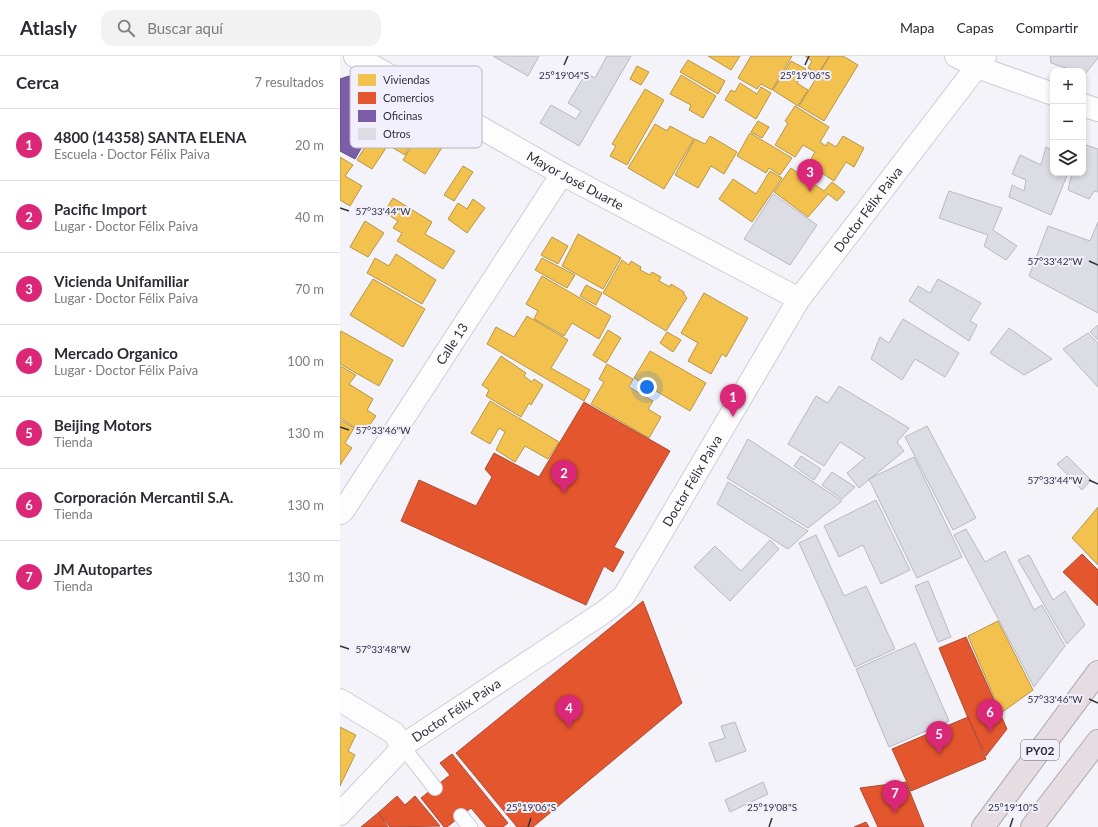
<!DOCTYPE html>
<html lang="es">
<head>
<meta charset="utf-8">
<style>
  body { margin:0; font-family:Lato,sans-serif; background:#f2f2f3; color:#2b2b33 }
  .controls { position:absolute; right:12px; top:12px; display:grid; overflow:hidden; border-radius:8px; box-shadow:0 2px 6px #0003 }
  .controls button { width:36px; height:36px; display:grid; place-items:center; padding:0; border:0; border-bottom:1px solid #e1e1e2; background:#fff; color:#2b2b33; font:20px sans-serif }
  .you { position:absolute; left:307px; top:331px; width:14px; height:14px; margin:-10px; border:3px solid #fff; border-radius:50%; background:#1a73e8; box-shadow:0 0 0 6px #1a73e833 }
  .badge { display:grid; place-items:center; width:26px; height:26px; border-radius:50%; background:#db2777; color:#fff; font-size:13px; font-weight:700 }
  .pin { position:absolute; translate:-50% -33px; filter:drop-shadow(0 1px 2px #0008) }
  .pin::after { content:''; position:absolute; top:21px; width:14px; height:12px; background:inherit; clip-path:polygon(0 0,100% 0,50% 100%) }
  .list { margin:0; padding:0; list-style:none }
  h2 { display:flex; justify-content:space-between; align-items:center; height:52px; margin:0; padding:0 16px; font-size:17px }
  h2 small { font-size:13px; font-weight:400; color:#7c7c81 }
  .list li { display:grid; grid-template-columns:26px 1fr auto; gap:12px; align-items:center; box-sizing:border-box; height:72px; padding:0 16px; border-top:1px solid #e1e1e2 }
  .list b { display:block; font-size:15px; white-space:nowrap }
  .list p { margin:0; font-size:13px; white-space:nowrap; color:#7c7c81 }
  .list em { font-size:13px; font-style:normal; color:#7c7c81 }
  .icon { flex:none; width:22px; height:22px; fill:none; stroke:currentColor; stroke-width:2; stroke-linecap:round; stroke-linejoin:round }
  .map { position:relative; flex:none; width:758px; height:771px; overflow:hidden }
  header { display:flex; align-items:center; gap:24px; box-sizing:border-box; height:56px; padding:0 20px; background:#fff; border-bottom:1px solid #e1e1e2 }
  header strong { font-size:19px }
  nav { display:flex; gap:22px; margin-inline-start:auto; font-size:14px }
  .search { width:280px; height:36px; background:#f2f2f3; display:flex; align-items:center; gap:10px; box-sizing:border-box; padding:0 14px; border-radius:12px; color:#7c7c81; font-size:15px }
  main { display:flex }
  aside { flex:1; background:#fff }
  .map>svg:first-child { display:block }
  .homes { fill:#f2c14e; stroke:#b89649 }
  .shops { fill:#e4572e; stroke:#ae4b32 }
  .offices { fill:#7b5ea7; stroke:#655087 }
  .building { fill:#dcdce4; stroke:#bab9c1 }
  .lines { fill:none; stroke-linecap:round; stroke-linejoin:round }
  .service-casing { stroke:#ceced6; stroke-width:16 }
  .minor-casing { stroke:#ceced6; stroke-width:24 }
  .tertiary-casing { stroke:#ceced6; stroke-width:24 }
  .trunk-casing { stroke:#b2a8af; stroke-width:24 }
  .service { stroke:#fdfdfe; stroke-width:14 }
  .minor { stroke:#fdfdfe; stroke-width:22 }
  .tertiary { stroke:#fdfdfe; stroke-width:22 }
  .trunk { stroke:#e5dde1; stroke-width:22 }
  .ticks { fill:none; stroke:#31303c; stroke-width:1.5 }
  .labels { text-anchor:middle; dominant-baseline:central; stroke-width:4; stroke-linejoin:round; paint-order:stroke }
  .shield { fill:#f1f0fc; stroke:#6b6a76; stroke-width:1 }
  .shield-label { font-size:12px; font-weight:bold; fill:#31303c }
  .street-label { font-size:13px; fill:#31303c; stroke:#f1f0fc }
  .key { fill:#f1f0fc; stroke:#b7b6c2; stroke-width:1 }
  .key-label { font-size:11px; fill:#31303c }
  .ticks-label { font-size:10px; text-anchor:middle; fill:#31303c; stroke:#f1f0fc; stroke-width:4; stroke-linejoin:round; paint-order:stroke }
</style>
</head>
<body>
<header>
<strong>Atlasly</strong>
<div class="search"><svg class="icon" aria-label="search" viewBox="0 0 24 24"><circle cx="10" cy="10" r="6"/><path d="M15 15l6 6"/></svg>Buscar aquí</div>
<nav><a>Mapa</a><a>Capas</a><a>Compartir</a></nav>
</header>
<main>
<aside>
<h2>Cerca<small>7 resultados</small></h2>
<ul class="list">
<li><span class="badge">1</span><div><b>4800 (14358) SANTA ELENA</b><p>Escuela · Doctor Félix Paiva</p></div><em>20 m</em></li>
<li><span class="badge">2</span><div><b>Pacific Import</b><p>Lugar · Doctor Félix Paiva</p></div><em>40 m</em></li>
<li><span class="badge">3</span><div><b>Vicienda Unifamiliar</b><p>Lugar · Doctor Félix Paiva</p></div><em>70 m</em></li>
<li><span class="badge">4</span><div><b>Mercado Organico</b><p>Lugar · Doctor Félix Paiva</p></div><em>100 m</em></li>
<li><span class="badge">5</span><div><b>Beijing Motors</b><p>Tienda</p></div><em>130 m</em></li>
<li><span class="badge">6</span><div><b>Corporación Mercantil S.A.</b><p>Tienda</p></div><em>130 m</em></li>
<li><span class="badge">7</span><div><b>JM Autopartes</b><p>Tienda</p></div><em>130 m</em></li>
</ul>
</aside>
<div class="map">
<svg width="758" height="771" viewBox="0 0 758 771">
  <rect width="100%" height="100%" fill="#f3f3f9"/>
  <path class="homes" d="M 368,0 L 400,0 L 391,14 Z
    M 411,0 L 452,0 L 432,34 L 421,28 L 417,33 L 398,22 Z
    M 465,0 L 489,0 L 478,18 L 468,12 L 472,5 Z
    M 490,0 L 503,0 L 518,9 L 484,65 L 459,50 Z
    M 348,4 L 385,25 L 378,38 L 340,16 Z
    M 451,5 L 466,13 L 457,27 L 468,34 L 458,50 L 433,34 Z
    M 297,10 L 309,16 L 301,29 L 290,23 Z
    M 341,19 L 376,40 L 363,62 L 349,54 L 351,49 L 330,38 Z
    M 400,27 L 417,38 L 421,31 L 431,37 L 416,63 L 385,44 L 391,34 L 395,36 Z
    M 305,33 L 324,44 L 287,109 L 270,100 L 276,90 L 272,88 Z
    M 455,50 L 489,71 L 480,86 L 486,90 L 488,86 L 496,91 L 503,80 L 524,92 L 514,111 L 506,106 L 494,125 L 468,108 L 475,96 L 463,89 L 455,101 L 435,89 L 448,67 L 445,65 Z
    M 48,53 L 66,64 L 61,72 L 75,80 L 65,99 L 48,89 L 32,113 L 17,104 Z
    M 418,65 L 429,71 L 422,82 L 411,76 Z
    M 315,68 L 327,75 L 330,70 L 354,83 L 324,133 L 288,112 Z
    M 81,75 L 103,90 L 85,118 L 63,104 Z
    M 410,77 L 452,102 L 440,119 L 429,112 L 426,117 L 397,100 Z
    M 370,80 L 397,96 L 384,118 L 371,110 L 358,132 L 335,119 L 355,83 L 365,88 Z
    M 0,101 L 13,109 L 5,120 L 22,130 L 10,150 L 0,144 Z
    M 123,110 L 133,116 L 114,145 L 104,139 Z
    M 451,112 L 484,135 L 492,126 L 505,136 L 497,145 L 488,138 L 468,161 L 434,136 Z
    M 430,115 L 442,122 L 412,166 L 379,143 L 393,123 L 416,138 Z
    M 53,142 L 92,166 L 85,178 L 115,195 L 103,213 L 57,185 L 62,177 L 53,172 L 58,165 L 44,156 Z
    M 133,143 L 145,152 L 127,177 L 108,163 L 118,147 L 127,153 Z
    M 25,165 L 44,177 L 28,201 L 10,191 Z
    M 238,178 L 281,202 L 263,233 L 222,210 Z
    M 212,181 L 228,190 L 218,208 L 201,199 Z
    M 56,198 L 96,224 L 82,248 L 27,217 L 35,202 L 49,210 Z
    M 202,202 L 235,219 L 227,232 L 195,214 Z
    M 282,204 L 289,209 L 291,205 L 301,211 L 300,214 L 310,219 L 312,216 L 321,221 L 319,225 L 330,231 L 331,228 L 344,236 L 344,238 L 347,242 L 326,275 L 263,237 Z
    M 202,220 L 271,260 L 259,283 L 232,267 L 224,280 L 194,263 L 198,255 L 186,248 Z
    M 33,223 L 85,253 L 63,291 L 10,259 Z
    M 246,229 L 262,237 L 256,249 L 240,240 Z
    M 364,237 L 408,262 L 386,301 L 382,298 L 371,318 L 348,305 L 358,287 L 341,277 Z
    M 187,260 L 228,284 L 211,312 L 250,334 L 244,345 L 147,288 L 156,271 L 174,281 Z
    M 268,274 L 281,282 L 266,307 L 253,299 Z
    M 1,275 L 53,304 L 39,330 L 0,308 L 0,278 Z
    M 327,276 L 341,284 L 333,296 L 320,287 Z
    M 310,295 L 366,327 L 350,355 L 294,322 Z
    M 161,300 L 186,317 L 184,320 L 192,326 L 194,323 L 203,329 L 191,349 L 189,347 L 181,361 L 146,340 L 149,334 L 142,329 Z
    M 267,308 L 293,323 L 289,331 L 313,345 L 308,353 L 321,361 L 309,382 L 251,348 L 264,326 L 259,323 Z
    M 0,310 L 16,319 L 9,328 L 33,343 L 27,354 L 36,360 L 24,377 L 0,362 Z
    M 150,345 L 219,386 L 208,403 L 185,390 L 175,406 L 156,394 L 165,376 L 159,372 L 150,388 L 131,377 Z
    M 0,364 L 14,372 L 5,387 L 12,392 L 0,409 Z
    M 758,451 L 758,509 L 732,482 Z
    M 658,565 L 693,634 L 661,657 L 628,580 Z
    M 0,671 L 16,679 L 8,695 L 15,699 L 0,730 Z"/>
  <path class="shops" d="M 244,346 L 330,395 L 274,491 L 284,496 L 273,516 L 264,510 L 246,549 L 61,465 L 79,424 L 136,450 L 152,421 L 145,413 L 154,397 L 199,421 Z
    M 742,498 L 758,514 L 758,550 L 723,516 Z
    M 303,545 L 342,647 L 193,771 L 177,771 L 116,697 Z
    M 626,581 L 667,673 L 646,700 L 628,662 L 599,592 Z
    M 628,661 L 646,703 L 571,735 L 552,693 Z
    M 112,698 L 168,767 L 163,771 L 147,771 L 131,752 L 107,771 L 104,771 L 81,742 L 110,719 L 100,707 Z
    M 566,726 L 584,771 L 538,771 L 520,732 Z
    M 57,740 L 65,749 L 75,740 L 100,770 L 50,771 L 38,757 Z
    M 38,757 L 48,771 L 21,771 Z
    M 526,766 L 529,771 L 514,771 Z"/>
  <path class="offices" d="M 9,20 L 49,43 L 15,103 L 0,95 L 0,23 Z"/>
  <path class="building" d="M 153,0 L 199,0 L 188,20 Z
    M 267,0 L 291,0 L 239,90 L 200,67 L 211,49 L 236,63 L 241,55 L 228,47 L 246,17 L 255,22 Z
    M 710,0 L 758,0 L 758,2 L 745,18 L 743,18 L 743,15 L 735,15 L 711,7 Z
    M 743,88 L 758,93 L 758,136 L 754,135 L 749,143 L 728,134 L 732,117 L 743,117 Z
    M 706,91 L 713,95 L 713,117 L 728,117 L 711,159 L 669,141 L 672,129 L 684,135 L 686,124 L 672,118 L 680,99 L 701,109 Z
    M 609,135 L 662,152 L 653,174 L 677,190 L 666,204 L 644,190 L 648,179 L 599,162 Z
    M 433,138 L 477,169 L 450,209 L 404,183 Z
    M 758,166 L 758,257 L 689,220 L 708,170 L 750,185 Z
    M 598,223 L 641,247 L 630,265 L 637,269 L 629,285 L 569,245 L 578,230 L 590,237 Z
    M 563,263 L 619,297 L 605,321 L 575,303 L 562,324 L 531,303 L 540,281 L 549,287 Z
    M 758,269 L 758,284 L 750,276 Z
    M 669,272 L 712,303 L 684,319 L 650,297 Z
    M 748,277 L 758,287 L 758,331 L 723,293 Z
    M 499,330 L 569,372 L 557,386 L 564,395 L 519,432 L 507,417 L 525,402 L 500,386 L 484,410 L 448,388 L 476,340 L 488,347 Z
    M 587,370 L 636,462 L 613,474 L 565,381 Z
    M 408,383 L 502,445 L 468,472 L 387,422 Z
    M 461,400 L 481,413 L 474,424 L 454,410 Z
    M 727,400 L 751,424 L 742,434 L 717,408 Z
    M 574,401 L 622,501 L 577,522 L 529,423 Z
    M 492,416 L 515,431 L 502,443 L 482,429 Z
    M 388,426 L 468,475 L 448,493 L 377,448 Z
    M 536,444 L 570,514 L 541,528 L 523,489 L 499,501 L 484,470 Z
    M 626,473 L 645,506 L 665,495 L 694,554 L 702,549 L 725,590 L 694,631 L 614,479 Z
    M 476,479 L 504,540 L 526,530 L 555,593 L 515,611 L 459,487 Z
    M 430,484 L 439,493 L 390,545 L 354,511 L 375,490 L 401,515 Z
    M 689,499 L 713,544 L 725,535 L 745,569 L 727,588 L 678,504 Z
    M 588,525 L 611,581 L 598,586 L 575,530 Z
    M 575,587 L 609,665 L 549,691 L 516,613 Z
    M 395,666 L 406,695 L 376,706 L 369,687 L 385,682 L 381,670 Z
    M 423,726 L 428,738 L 390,756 L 385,744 Z"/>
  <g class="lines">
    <defs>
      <path id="service" d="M 62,690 L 95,732
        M 121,760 L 130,771"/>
      <g id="minor">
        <path id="s1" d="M 15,0 L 222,118 L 459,243"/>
        <path id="s2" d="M 0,457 L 3,455 L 222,118"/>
        <path d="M 0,644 L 54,677 L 62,690"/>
        <path id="s3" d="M 0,758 L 54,701 L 62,690 L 264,556 L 284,540 L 459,243 L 645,0"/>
      </g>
      <path id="tertiary" d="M 616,0 L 637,11 L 713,38
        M 743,49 L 758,54"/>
      <path id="trunk" d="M 643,771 L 758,616
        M 692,771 L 758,685"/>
    </defs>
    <use href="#service" class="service-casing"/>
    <use href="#minor" class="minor-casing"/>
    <use href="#tertiary" class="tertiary-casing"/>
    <use href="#trunk" class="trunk-casing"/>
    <use href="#service" class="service"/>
    <use href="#minor" class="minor"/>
    <use href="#tertiary" class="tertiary"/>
    <use href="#trunk" class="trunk"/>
  </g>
  <path class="ticks" d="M 224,9 L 228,0M 465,9 L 469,0M 0,152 L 9,155M 749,205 L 758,209M 0,371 L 9,374M 749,424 L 758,428M 0,590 L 9,593M 749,643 L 758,647M 188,771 L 191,762M 429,771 L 432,762M 670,771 L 673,762"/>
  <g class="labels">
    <rect class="shield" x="681" y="684" width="38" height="20" rx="3"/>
    <g class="shield-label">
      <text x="700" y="694">PY02</text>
    </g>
    <g class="street-label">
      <text stroke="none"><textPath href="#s1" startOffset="253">Mayor José Duarte</textPath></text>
      <text stroke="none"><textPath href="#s3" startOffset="818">Doctor Félix Paiva</textPath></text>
      <text stroke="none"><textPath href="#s2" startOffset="203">Calle 13</textPath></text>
      <text stroke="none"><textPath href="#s3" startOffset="494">Doctor Félix Paiva</textPath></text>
      <text stroke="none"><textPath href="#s3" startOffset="157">Doctor Félix Paiva</textPath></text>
    </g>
  </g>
  <rect x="10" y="10" width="132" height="82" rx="6" class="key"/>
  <rect x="18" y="18" width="18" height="12" fill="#f2c14e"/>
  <rect x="18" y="36" width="18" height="12" fill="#e4572e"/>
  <rect x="18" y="54" width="18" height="12" fill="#7b5ea7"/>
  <rect x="18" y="72" width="18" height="12" fill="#dcdce4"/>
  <g class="key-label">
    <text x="43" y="28">Viviendas</text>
    <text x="43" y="46">Comercios</text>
    <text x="43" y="64">Oficinas</text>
    <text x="43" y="82">Otros</text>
  </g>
  <g class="ticks-label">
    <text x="224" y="23">25°19'04"S</text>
    <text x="465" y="23">25°19'06"S</text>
    <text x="43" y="159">57°33'44"W</text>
    <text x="715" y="209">57°33'42"W</text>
    <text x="43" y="378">57°33'46"W</text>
    <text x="715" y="428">57°33'44"W</text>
    <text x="43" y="597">57°33'48"W</text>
    <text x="715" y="647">57°33'46"W</text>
    <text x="191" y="755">25°19'06"S</text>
    <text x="432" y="755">25°19'08"S</text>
    <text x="673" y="755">25°19'10"S</text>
  </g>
</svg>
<div class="controls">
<button>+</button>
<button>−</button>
<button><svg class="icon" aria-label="layers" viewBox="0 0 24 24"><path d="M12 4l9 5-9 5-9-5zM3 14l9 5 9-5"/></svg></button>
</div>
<div class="you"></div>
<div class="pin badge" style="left:393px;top:361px">1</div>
<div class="pin badge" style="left:224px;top:437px">2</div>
<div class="pin badge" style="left:470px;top:136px">3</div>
<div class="pin badge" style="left:229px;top:672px">4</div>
<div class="pin badge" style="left:599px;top:698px">5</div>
<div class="pin badge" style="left:650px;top:676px">6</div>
<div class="pin badge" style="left:555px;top:757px">7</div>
</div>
</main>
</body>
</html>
